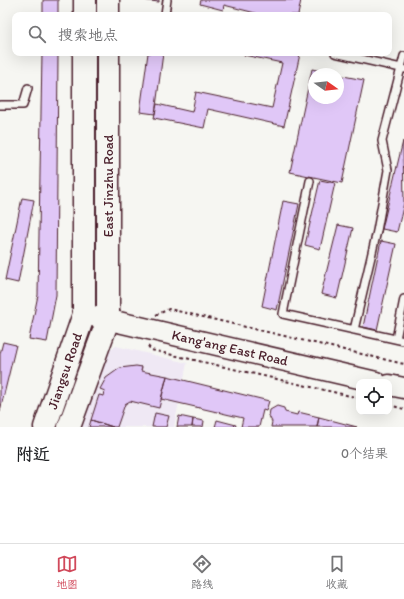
<!DOCTYPE html>
<html lang="zh">
<head>
<meta charset="utf-8">
<style>
  body { margin:0; font-family:Itim,"LXGW WenKai TC",sans-serif; background:#f2f2f2; color:#202124 }
  .controls { position:absolute; right:12px; bottom:12px; display:grid; overflow:hidden; border-radius:8px; box-shadow:0 4px 16px #0002 }
  .controls button { width:36px; height:36px; display:grid; place-items:center; padding:0; border:0; border-bottom:1px solid #e0e0e0; background:#fff; color:#202124; font:20px sans-serif }
  .compass { position:absolute; left:308px; top:68px; width:36px; height:36px; border-radius:50%; background:#fff; box-shadow:0 4px 16px #0002; rotate:104deg }
  .list { margin:0; padding:0; list-style:none }
  h2 { display:flex; justify-content:space-between; align-items:center; height:52px; margin:0; padding:0 16px; font-size:17px }
  h2 small { font-size:13px; font-weight:400; color:#757577 }
  .icon { flex:none; width:22px; height:22px; fill:none; stroke:currentColor; stroke-width:2; stroke-linecap:round; stroke-linejoin:round }
  .map { position:relative; flex:none; width:404px; height:427px; overflow:hidden }
  .search { position:absolute; background:#fff; box-shadow:0 4px 16px #0002; left:12px; right:12px; top:12px; height:44px; display:flex; align-items:center; gap:10px; box-sizing:border-box; padding:0 14px; border-radius:8px; color:#757577; font-size:15px }
  .sheet { height:116px; background:#fff }
  nav { display:flex; justify-content:space-around; align-items:center; box-sizing:border-box; height:56px; border-top:1px solid #e0e0e0; background:#fff; font-size:11px; color:#757577 }
  nav a { display:grid; justify-items:center; gap:2px }
  nav .on { color:#d1495b }
  .map>svg:first-child { display:block }
  .built { fill:#efe8f4 }
  .building { fill:#e0c7f7; stroke:#4a1f2b }
  .lines { fill:none; stroke-linecap:round; stroke-linejoin:round }
  .lane-casing { stroke:#4a1f2b; stroke-width:10 }
  .secondary-casing { stroke:#4a1f2b; stroke-width:23 }
  .highway-casing { stroke:#4a1f2b; stroke-width:25 }
  .path { stroke:#4a1f2b; stroke-width:2; stroke-dasharray:3 3; stroke-linecap:butt }
  .lane { stroke:#f6f6f2; stroke-width:7 }
  .secondary { stroke:#f6f6f2; stroke-width:20 }
  .highway { stroke:#f6f6f2; stroke-width:22 }
  .labels { text-anchor:middle; dominant-baseline:central; stroke-width:3.5; stroke-linejoin:round; paint-order:stroke }
  .street-label { font-size:14px; fill:#4a1f2b; stroke:#f6f6f2 }
</style>
</head>
<body>
<div class="map">
<svg width="404" height="427" viewBox="0 0 404 427">
  <rect width="100%" height="100%" fill="#f6f6f2"/>
  <filter id="ink" filterUnits="userSpaceOnUse"><feTurbulence type="fractalNoise" baseFrequency=".025" numOctaves="2"/><feDisplacementMap in="SourceGraphic" scale="8" xChannelSelector="R" yChannelSelector="G"/><feConvolveMatrix kernelMatrix="1 2 1 2 8 2 1 2 1" color-interpolation-filters="sRGB"/></filter>
  <g filter="url(#ink)">
    <path class="built" d="M 116,346 L 187,363 L 174,427 L 78,427 L 105,354 Z"/>
    <path class="building" d="M 43,0 L 58,0 L 58,15 L 43,15 Z
      M 141,0 L 159,0 L 159,2 Z
      M 201,0 L 301,0 L 298,15 L 263,15 L 224,5 L 223,10 L 200,4 Z
      M 42,53 L 58,53 L 56,295 L 47,342 L 29,339 L 38,295 Z
      M 148,53 L 163,53 L 155,114 L 140,112 Z
      M 244,53 L 300,54 L 284,126 L 208,109 L 204,128 L 154,118 L 157,104 L 192,112 L 196,92 L 272,108 L 282,63 L 244,55 Z
      M 312,69 L 335,74 L 314,74 L 314,98 L 338,98 L 338,75 L 364,80 L 342,183 L 290,172 Z
      M 403,141 L 404,203 L 397,232 L 382,229 Z
      M 320,180 L 335,183 L 320,249 L 305,245 Z
      M 22,198 L 34,200 L 18,283 L 5,280 Z
      M 283,201 L 299,204 L 277,310 L 262,306 Z
      M 338,225 L 353,228 L 337,298 L 321,294 Z
      M 381,241 L 396,244 L 377,330 L 363,327 Z
      M 3,342 L 16,345 L 0,411 L 0,354 Z
      M 136,366 L 142,367 L 141,371 L 167,376 L 159,408 L 130,401 L 125,404 L 117,427 L 113,427 L 91,420 L 99,395 L 104,396 L 105,391 L 100,389 L 106,378 L 120,368 Z
      M 167,376 L 269,401 L 266,411 L 263,410 L 259,427 L 241,427 L 243,418 L 161,399 Z
      M 277,406 L 284,408 L 285,412 L 297,415 L 298,412 L 319,417 L 317,427 L 271,427 L 272,422 L 269,416 L 270,410 Z
      M 155,413 L 169,416 L 166,427 L 152,427 Z
      M 179,416 L 193,419 L 192,427 L 177,427 Z
      M 319,417 L 357,427 L 317,427 Z
      M 193,419 L 204,421 L 203,427 L 192,427 Z
      M 91,420 L 113,427 L 89,427 Z
      M 217,420 L 236,425 L 235,427 L 215,427 Z"/>
    <g class="lines">
      <defs>
        <path id="lane" d="M 167,0 L 165,14 L 169,15
          M 335,53 L 401,68 L 404,56
          M 0,105 L 23,105 L 28,88
          M 310,181 L 283,314 L 404,341
          M 354,330 L 377,231 L 388,170 L 382,141 L 401,68 L 404,69
          M 396,339 L 404,299"/>
        <path id="secondary" d="M 84,314 L 376,382
          M 389,385 L 404,388"/>
        <path id="highway" d="M 108,0 L 108,15
          M 85,15 L 85,0
          M 45,427 L 84,314 L 84,53
          M 69,427 L 108,320 L 108,53"/>
      </defs>
      <use href="#lane" class="lane-casing"/>
      <use href="#secondary" class="secondary-casing"/>
      <use href="#highway" class="highway-casing"/>
      <path class="path" d="M 156,315 L 169,309 L 404,364
        M 148,346 L 151,350 L 359,398
        M 389,405 L 404,409"/>
      <use href="#lane" class="lane"/>
      <use href="#secondary" class="secondary"/>
      <use href="#highway" class="highway"/>
    </g>
  </g>
  <g class="labels">
    <g class="street-label">
      <text transform="translate(108 186) rotate(-90)">East Jinzhu Road</text>
      <text transform="translate(230 348) rotate(13)">Kang'ang East Road</text>
      <text transform="translate(65 371) rotate(-71)">Jiangsu Road</text>
    </g>
  </g>
</svg>
<div class="controls">
<button><svg class="icon" aria-label="locate" viewBox="0 0 24 24"><circle cx="12" cy="12" r="6"/><path d="M12 2v4M12 18v4M2 12h4M18 12h4"/></svg></button>
</div>
<svg class="compass" viewBox="-18 -18 36 36"><path d="M0-13l5 13h-10z" fill="#e53935"/><path d="M0 13l5-13h-10z" fill="#757577"/></svg>
<div class="search"><svg class="icon" aria-label="search" viewBox="0 0 24 24"><circle cx="10" cy="10" r="6"/><path d="M15 15l6 6"/></svg>搜索地点</div>
</div>
<section class="sheet">
<h2>附近<small>0个结果</small></h2>
<ul class="list">
</ul>
</section>
<nav>
<a class="on"><svg class="icon" aria-label="map" viewBox="0 0 24 24"><path d="M3 6l6-2 6 2 6-2v14l-6 2-6-2-6 2zM9 4v14M15 6v14"/></svg>地图</a>
<a><svg class="icon" aria-label="directions" viewBox="0 0 24 24"><path d="M12 3l9 9-9 9-9-9zM9 14v-3h6M13 9l2 2-2 2"/></svg>路线</a>
<a><svg class="icon" aria-label="saved" viewBox="0 0 24 24"><path d="M7 4h10v16l-5-4-5 4z"/></svg>收藏</a>
</nav>
</body>
</html>
